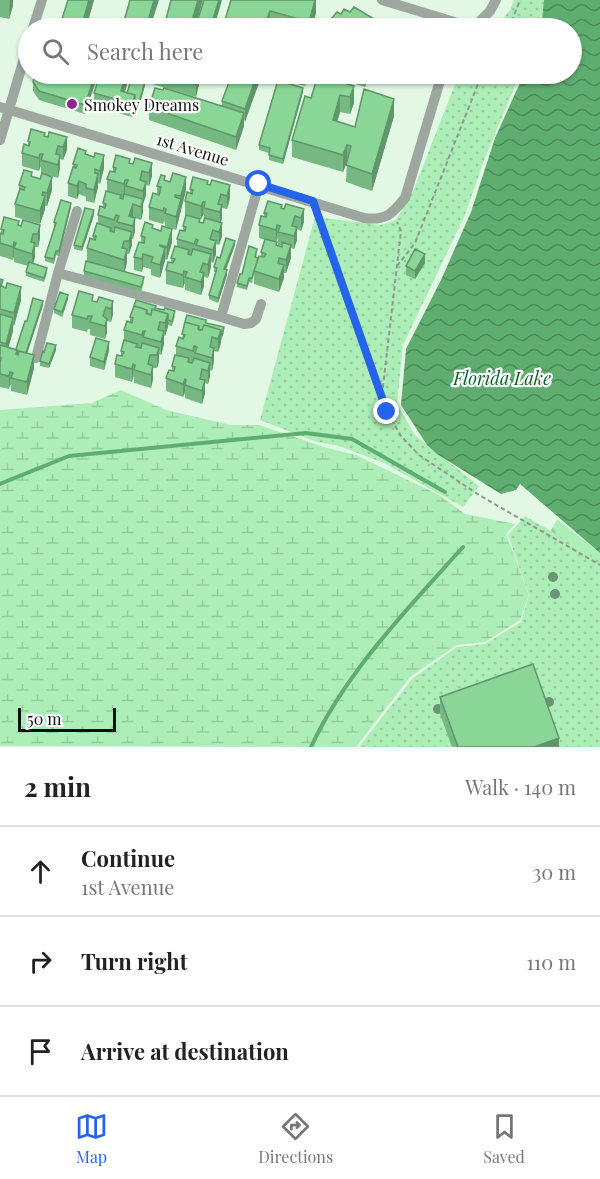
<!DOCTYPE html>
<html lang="en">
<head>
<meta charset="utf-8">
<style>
  body { margin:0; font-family:"Playfair Display",serif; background:#f6f6f6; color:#222 }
  .scale { position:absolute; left:18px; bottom:15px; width:98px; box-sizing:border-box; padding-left:6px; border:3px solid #0b120c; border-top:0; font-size:16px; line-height:21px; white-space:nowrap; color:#0b120c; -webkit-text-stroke:4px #fefefe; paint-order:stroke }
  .stop { position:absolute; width:18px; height:18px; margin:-14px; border:4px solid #2563eb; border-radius:50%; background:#fff }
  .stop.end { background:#2563eb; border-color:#fff; box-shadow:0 2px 6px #0008 }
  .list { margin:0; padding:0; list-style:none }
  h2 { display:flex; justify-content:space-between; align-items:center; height:78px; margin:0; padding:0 24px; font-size:26px }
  h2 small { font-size:20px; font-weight:400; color:#767676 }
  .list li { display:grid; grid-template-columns:39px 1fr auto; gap:18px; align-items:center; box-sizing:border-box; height:90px; padding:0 24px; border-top:2px solid #e0e0e0 }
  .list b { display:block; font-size:22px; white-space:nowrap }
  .list p { margin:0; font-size:20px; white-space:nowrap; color:#767676 }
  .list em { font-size:20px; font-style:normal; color:#767676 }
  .icon { flex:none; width:33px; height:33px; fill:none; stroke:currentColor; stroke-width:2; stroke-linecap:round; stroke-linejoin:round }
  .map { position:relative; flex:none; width:600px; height:747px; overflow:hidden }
  .search { position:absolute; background:#fff; box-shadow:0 2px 4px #0004; left:18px; right:18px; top:18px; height:66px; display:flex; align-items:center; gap:15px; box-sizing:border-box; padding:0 21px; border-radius:33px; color:#767676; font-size:22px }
  .sheet { height:348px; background:#fff }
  nav { display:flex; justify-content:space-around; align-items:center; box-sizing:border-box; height:84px; border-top:2px solid #e0e0e0; background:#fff; font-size:16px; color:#767676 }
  nav a { display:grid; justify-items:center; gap:3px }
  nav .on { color:#2563eb }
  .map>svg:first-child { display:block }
  .forest { fill:url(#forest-firs) }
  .wetland { fill:url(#wetland-marsh) }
  .park { fill:url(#park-dots) }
  .water { fill:url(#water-waves) }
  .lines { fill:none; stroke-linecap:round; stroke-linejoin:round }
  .stream { stroke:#60ad70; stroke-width:4 }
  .path { stroke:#8c9b8e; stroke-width:2; stroke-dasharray:4.5 3; stroke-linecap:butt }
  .street { stroke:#9da69f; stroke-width:10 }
  .tree { fill:#6b9577 }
  .wall { fill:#76b882; fill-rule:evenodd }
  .shaded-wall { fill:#60966a }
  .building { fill:#89d697; stroke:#60966a; stroke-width:1.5 }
  .route { stroke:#2563eb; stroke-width:8 }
  .poi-dot { fill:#8f278c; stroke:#fefefe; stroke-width:2 }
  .labels { text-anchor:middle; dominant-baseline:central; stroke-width:4.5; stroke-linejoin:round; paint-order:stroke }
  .poi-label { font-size:16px; fill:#0b120c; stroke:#fefefe; text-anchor:start }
  .street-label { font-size:16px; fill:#0b120c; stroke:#fefefe }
  .water-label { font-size:18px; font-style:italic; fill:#0a632a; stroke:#fefefe }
</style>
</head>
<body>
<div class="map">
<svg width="600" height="747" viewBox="0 0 600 747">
  <defs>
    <pattern id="forest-firs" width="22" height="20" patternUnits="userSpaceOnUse" patternTransform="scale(1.5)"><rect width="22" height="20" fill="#adeeb8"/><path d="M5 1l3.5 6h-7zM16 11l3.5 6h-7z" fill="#94cb9d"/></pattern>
    <pattern id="wetland-marsh" width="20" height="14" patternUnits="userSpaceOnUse" patternTransform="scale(1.5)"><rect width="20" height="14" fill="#adeeb8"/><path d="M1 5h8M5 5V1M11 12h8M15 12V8" fill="none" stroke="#94cb9d"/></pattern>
    <pattern id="park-dots" width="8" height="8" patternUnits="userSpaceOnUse" patternTransform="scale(1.5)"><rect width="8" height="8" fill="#adeeb8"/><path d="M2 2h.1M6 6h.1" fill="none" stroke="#94cb9d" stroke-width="1.8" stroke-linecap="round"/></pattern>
    <pattern id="water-waves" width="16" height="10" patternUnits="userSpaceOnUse" patternTransform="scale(1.5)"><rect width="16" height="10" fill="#60ad70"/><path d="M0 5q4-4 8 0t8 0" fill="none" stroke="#4d8b5a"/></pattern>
  </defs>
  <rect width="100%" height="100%" fill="#e2f8e5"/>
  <path class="forest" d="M 557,519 L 600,553 L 600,639 L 545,542 Z"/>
  <path class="wetland" d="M 121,390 L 166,410 L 231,425 L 259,425 L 327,448 L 356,455 L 439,495 L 465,514 L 515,524 L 506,534 L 529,595 L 520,620 L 485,642 L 457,645 L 410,677 L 356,747 L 0,746 L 0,410 L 92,403 Z"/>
  <path class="park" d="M 514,0 L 545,0 L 539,28 L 495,28 L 510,10 Z
    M 459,74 L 520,74 L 485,158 L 464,217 L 403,345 L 397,404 L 415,435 L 479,486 L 463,507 L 384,463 L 339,446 L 317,442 L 260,420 L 315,217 L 381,225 L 396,220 L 414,189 Z
    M 525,516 L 600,560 L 600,747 L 359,747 L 412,679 L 457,647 L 485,644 L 521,622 L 529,595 L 508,535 Z"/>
  <path class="water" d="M 544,0 L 600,0 L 600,553 L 520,484 L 516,490 L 501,494 L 437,454 L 427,445 L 401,405 L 406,349 L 441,280 L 471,212 L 495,138 L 524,74 L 572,74 L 572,28 L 541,28 Z"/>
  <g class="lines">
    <path class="stream" d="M 0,484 L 69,456 L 306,433 L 352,439 L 445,492
      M 311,747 C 345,673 409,607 463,547"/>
    <path class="path" d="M 509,28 L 520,0
      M 318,215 L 387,412 L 401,436 L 419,455 L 479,495 L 600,565
      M 397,266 L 415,243 L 482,74
      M 382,395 L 401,231 L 397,222"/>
    <path class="street" d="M 382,0 L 474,28
      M 33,28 L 42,0
      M 473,28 L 490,11 L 496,0
      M 0,107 L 364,218 C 386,221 392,214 405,198 L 442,74
      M 0,140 L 28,45
      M 259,184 L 221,317 L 244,324 L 251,323 L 256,319 L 261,304
      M 77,211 L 58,273 L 221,317
      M 36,358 L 58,273"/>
  </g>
  <g class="tree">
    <circle cx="553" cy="577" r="5"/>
    <circle cx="555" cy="594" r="5"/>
    <circle cx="549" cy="702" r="5"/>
    <circle cx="438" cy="709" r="5"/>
  </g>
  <path class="wall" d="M 0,0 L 13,0 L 13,6 L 9,19 L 0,17 Z
    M 68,0 L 94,0 L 86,28 L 60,28 L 60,25 Z
    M 316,0 L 316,13 L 312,28 L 225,28 L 225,20 Z
    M 35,74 L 98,74 L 85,114 L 39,100 L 33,91 L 33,82 Z
    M 100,74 L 130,74 L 125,92 L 127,93 L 148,74 L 139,107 L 135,106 L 132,117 L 94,106 L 94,93 Z
    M 152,74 L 201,74 L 196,97 L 152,84 Z
    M 259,74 L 259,83 L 244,122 L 244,126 L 236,150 L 149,120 L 149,107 L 222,106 L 222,101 Z
    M 282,74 L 315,74 L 313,81 L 307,79 L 305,86 L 297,84 L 297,80 L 282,76 Z
    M 352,74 L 370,74 L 365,87 L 352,83 Z
    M 354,86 L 354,103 L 350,114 L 340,112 L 337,122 L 355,127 L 394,116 L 372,191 L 346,182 L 347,162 L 343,172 L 292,157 L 292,140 L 311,98 Z
    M 303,92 L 283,164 L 269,160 L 269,153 L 259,150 L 259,145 Z
    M 49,132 L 67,150 L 63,160 L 60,159 L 60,168 L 58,178 L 41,173 L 41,167 L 40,167 L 39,171 L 22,166 L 22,153 L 28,145 L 28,141 L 45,137 L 48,137 Z
    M 86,154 L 104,168 L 100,184 L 98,183 L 98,187 L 94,203 L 86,201 L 86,197 L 79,194 L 77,199 L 68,196 L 68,183 L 73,167 L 73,164 Z
    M 135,158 L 152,176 L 149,186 L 146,185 L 146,195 L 143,204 L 143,212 L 141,220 L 135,218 L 135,231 L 133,239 L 132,239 L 132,245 L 129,254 L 127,254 L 127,262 L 125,272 L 144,282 L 141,292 L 84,276 L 84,271 L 87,261 L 87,248 L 93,239 L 93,236 L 98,224 L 98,215 L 103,207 L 103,203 L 107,191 L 107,179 L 113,171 L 113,167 L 130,163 L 133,164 Z
    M 32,176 L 52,190 L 47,206 L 45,206 L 45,209 L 40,224 L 15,217 L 15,204 L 19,190 L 19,185 Z
    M 165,180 L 186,190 L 176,230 L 165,226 L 165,221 L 163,224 L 149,220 L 149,207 L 157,194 L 157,186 Z
    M 208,185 L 230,198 L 227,209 L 222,208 L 222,218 L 221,222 L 222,236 L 219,245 L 216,244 L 216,254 L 213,263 L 211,262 L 211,267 L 208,278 L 204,277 L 204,286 L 201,295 L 185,290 L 185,284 L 184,284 L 183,288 L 166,284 L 166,270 L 171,263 L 171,258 L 177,247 L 177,239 L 183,231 L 183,226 L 186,215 L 185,214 L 185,201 L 190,193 L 190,189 ZM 203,215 L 204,215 L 203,223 L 200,222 L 200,219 L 201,219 Z
    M 71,207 L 59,256 L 56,255 L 54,264 L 45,261 L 45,257 L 55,227 L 54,227 L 54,222 Z
    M 282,208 L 304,209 L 304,222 L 301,231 L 297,229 L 297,240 L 294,249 L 291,248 L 291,258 L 286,273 L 284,273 L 284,278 L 279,292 L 254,284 L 254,274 L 252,283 L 249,282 L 247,290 L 237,287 L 237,283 L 242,274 L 257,253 L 256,257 L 258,258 L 261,256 L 261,252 L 265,240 L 259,238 L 259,225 L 264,217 L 264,213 ZM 277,238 L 278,239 L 278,245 L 282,246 L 282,247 L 277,246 L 276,242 Z
    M 94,215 L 82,251 L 74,249 L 74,245 Z
    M 19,225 L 21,226 L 40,225 L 40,238 L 38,247 L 35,247 L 35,257 L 33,263 L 47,273 L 44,282 L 26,276 L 26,272 L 28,266 L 14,262 L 14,255 L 13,260 L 0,256 L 0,233 L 1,233 L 1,229 Z
    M 153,229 L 172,242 L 167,260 L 165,259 L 160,278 L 151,275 L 151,269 L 143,267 L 142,272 L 134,270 L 134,257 L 141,242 L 141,236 Z
    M 235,245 L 226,270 L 227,275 L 218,303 L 209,299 L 209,295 L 216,272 L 214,272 L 214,267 L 220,258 Z
    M 425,263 L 415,279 L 406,275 L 406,266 Z
    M 0,279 L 3,287 L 21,300 L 14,326 L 13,325 L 13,331 L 8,347 L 16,349 L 27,321 L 43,305 L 27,353 L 34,368 L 27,395 L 11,391 L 11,385 L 10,385 L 9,389 L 0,387 Z
    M 68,299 L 62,317 L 54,313 L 54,309 Z
    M 93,301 L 97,302 L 113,301 L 113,314 L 111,322 L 107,321 L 107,332 L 105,339 L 90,335 L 90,329 L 88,329 L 87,332 L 72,328 L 72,315 Z
    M 156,308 L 175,316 L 172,326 L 168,325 L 165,336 L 164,336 L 164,344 L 161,355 L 159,354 L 159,361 L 157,368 L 153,368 L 153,379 L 151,388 L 134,383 L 134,377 L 133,377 L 132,382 L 115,377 L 115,364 L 121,356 L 121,351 L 124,340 L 124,330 L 130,322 L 130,317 Z
    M 206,323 L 224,331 L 218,352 L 214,351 L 214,361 L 212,371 L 210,370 L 210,376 L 208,384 L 205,383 L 205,393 L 202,404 L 185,398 L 185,392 L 183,397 L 166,391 L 166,378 L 172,371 L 172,366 L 176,355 L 176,346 L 182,338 L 184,325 Z
    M 56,350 L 49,368 L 40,366 L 40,361 Z
    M 109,350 L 104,370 L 90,366 L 90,357 Z
    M 440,697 L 559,747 L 452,747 L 440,714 Z"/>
  <path class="shaded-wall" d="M 10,0 L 13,0 L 13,6 L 9,19 Z
    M 89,0 L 94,0 L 86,28 L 81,28 Z
    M 154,0 L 159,0 L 150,28 L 146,28 Z
    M 198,0 L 203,0 L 195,28 L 190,28 Z
    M 219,0 L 222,0 L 214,28 L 210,28 Z
    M 315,0 L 316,0 L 316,13 L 312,28 L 309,28 L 309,22 Z
    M 270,11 L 270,28 L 264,28 Z
    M 374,19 L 374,28 L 369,26 Z
    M 94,74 L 98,74 L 93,90 L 93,77 Z
    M 126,74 L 130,74 L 122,101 L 121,91 Z
    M 147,74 L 148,74 L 139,107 L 139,103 Z
    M 199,74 L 201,74 L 201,77 L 196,97 L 196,84 Z
    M 257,74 L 259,74 L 259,83 L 245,122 L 245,109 Z
    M 306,74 L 307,74 L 307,79 L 305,86 Z
    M 367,74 L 370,74 L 365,87 L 365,78 Z
    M 93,81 L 93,90 L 85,114 L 85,105 Z
    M 354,86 L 354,103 L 350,114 L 350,97 Z
    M 303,88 L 303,92 L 283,164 L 283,159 Z
    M 135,95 L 135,108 L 132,117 L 132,104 Z
    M 340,95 L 340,112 L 333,137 L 333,120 Z
    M 394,99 L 394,116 L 372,191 L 372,174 Z
    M 244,113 L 244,126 L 236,150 L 236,137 Z
    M 67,137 L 67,150 L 63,160 L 63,147 Z
    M 347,145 L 347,162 L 343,172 L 343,155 Z
    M 40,154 L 40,167 L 39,171 L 39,158 Z
    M 60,155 L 60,168 L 58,178 L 58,165 Z
    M 104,155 L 104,168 L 100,184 L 100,171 Z
    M 152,163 L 152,176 L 149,186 L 149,173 Z
    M 98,174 L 98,187 L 94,203 L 94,190 Z
    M 52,177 L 52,190 L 47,206 L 47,193 Z
    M 186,177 L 186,190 L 176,230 L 176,217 Z
    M 125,180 L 125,193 L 124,197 L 124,184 Z
    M 79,181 L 79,194 L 77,199 L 77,186 Z
    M 146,182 L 146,195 L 143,204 L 143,191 Z
    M 230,185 L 230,198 L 227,209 L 227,196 Z
    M 43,192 L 43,202 L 45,196 L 45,209 L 40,224 L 40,211 Z
    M 143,199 L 143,212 L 141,220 L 141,207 Z
    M 203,202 L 203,215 L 201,219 L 201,206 Z
    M 71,203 L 71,207 L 59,256 L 59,251 Z
    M 133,204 L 133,217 L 129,216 Z
    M 222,205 L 222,218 L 220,225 L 220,212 Z
    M 304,209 L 304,222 L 301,231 L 301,218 Z
    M 94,210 L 94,215 L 82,251 L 82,247 Z
    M 135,218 L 135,231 L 133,239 L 133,226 Z
    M 222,223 L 222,236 L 219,245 L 219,232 Z
    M 40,225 L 40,238 L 38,247 L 38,234 Z
    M 277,225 L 277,238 L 276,243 L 276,230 Z
    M 297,227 L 297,240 L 294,249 L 294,236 Z
    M 172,229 L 172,242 L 167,260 L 167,247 Z
    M 132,232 L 132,245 L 129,254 L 129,241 Z
    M 216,241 L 216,254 L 213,263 L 213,250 Z
    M 235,241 L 235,245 L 224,274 L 224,269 Z
    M 14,242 L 14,255 L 13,260 L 13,247 Z
    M 35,243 L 35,257 L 32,267 L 32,254 Z
    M 291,245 L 291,258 L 286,273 L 286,260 Z
    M 165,248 L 165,261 L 160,278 L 160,265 Z
    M 127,249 L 127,262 L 124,273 L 124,260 Z
    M 143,254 L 143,267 L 142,272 L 142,259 Z
    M 211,254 L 211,267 L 208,278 L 208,265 Z
    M 425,254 L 425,263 L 415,279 L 415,271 Z
    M 284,265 L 284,278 L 279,292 L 279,279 Z
    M 227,270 L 227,275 L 218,303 L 218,298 Z
    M 184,271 L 184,284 L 183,288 L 183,275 Z
    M 204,273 L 204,286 L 201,295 L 201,282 Z
    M 21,287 L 21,300 L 14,326 L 14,313 Z
    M 68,295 L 68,299 L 62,317 L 62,312 Z
    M 43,301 L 43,305 L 24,363 L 24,358 Z
    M 113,301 L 113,314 L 111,322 L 111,309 Z
    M 168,314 L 168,327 L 165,336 L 165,323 Z
    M 13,318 L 13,331 L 6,357 L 6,344 Z
    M 107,319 L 107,332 L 105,339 L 105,326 Z
    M 221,330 L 221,343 L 218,352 L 218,339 Z
    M 164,331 L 164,344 L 161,355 L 161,342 Z
    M 109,342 L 109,350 L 104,370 L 104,362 Z
    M 56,345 L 56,350 L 49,368 L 49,364 Z
    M 159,348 L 159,361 L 157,368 L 157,355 Z
    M 214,348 L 214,361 L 212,371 L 212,358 Z
    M 34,355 L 34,368 L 27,395 L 27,382 Z
    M 210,363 L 210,376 L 208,384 L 208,371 Z
    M 133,364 L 133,377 L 132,382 L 132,369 Z
    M 153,366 L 153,379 L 151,388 L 151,375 Z
    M 10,372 L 10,385 L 9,389 L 9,376 Z
    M 185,379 L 185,392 L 183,397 L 183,384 Z
    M 205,380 L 205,393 L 202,404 L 202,391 Z
    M 559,738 L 559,747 L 534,747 Z"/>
  <path class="building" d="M 68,0 L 89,0 L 81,28 L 71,28 L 60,25 Z
    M 130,0 L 154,0 L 146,28 L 122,28 Z
    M 171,0 L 198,0 L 190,28 L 187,27 L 186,28 L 159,28 L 161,22 L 165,23 Z
    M 204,0 L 219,0 L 210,28 L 195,28 Z
    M 231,0 L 315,0 L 309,22 L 270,11 L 264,28 L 251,24 L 249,27 L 225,20 Z
    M 354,7 L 374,19 L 369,26 L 374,28 L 332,28 L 326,25 L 337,12 L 341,14 L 344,9 L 350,12 Z
    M 35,74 L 70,74 L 93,81 L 85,105 L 39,91 L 33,82 Z
    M 83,74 L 94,74 L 93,77 Z
    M 100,74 L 126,74 L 121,91 L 135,95 L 132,104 L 94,93 Z
    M 133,74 L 147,74 L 139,103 L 135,102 L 135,95 L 127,93 Z
    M 160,74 L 199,74 L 196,84 Z
    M 232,74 L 257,74 L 245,109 L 222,101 Z
    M 297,74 L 306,74 L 305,78 L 297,75 Z
    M 352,74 L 367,74 L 365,78 Z
    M 318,75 L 354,86 L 350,97 L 340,95 L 333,120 L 355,127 L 364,89 L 394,99 L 372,174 L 346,165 L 351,146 L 347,145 L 343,155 L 292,140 L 305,96 L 311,98 Z
    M 278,80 L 303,88 L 283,159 L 269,155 L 270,148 L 259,145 Z
    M 155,88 L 163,90 L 164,88 L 244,113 L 236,137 L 149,107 Z
    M 31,129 L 45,133 L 44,136 L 48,137 L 49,132 L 67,137 L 63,147 L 58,146 L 56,154 L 60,155 L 58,165 L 41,160 L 43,154 L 40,154 L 39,158 L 22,153 L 24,144 L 29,146 L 30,142 L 28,141 Z
    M 78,148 L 86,151 L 85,154 L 94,157 L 95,153 L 104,155 L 100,171 L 95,169 L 95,173 L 98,174 L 94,190 L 86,188 L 86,184 L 79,181 L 77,186 L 68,183 L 73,167 L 76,168 L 77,165 L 73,164 Z
    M 116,155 L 130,159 L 129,163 L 133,164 L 135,158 L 152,163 L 149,173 L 142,171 L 140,180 L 146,182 L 143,191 L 126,186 L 128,180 L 125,180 L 124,184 L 107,179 L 110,171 L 115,172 L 116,168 L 113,167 Z
    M 24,170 L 32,172 L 31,176 L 40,179 L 42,173 L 52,177 L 47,193 L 43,192 L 42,195 L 45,196 L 40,211 L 15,204 L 20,189 L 24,190 L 25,187 L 19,185 Z
    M 173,173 L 186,177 L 181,196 L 175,195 L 175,197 L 181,199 L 176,217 L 165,213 L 166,209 L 164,208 L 163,211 L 149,207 L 153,193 L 159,195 L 161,187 L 157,186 L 161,175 L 165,176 L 164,180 L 170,182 Z
    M 193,177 L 208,181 L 207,184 L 210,185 L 212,180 L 230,185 L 227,196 L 221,194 L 218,204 L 222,205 L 220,212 L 204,208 L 205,202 L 203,202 L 201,206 L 185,201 L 187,192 L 192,194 L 193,190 L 190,189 Z
    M 106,191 L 121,195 L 120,198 L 123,199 L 124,194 L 143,199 L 141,207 L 133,204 L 129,216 L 135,218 L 133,226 L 117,222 L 119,216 L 116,215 L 114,220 L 98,215 L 100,206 L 105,208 L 106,204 L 103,203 Z
    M 61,200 L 71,203 L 59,251 L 56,251 L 54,259 L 45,257 L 56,223 L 54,222 Z
    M 268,201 L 282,205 L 281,208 L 284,209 L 286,204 L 304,209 L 301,218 L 295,216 L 292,226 L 297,227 L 294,236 L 278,232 L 280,226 L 277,225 L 276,230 L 259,225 L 261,216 L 266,217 L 267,213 L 264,213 Z
    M 85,208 L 94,210 L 82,247 L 74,245 Z
    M 186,215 L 200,219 L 199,222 L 203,223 L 205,218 L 222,223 L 219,232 L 213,230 L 210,239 L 216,241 L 213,250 L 196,245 L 198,240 L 196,239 L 194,244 L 177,239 L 180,230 L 185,231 L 186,227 L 183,226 Z
    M 4,217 L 19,221 L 18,225 L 21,226 L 23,220 L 40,225 L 38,234 L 33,234 L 31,242 L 35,243 L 32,254 L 14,248 L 16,243 L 14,242 L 13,247 L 0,243 L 0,233 L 3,234 L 4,230 L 1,229 Z
    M 145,222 L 153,225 L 152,228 L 161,231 L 162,226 L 172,229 L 167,247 L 160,245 L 160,246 L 165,248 L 160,265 L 151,262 L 153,257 L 143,254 L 142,259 L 134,257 L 139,242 L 144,243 L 145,237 L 141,236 Z
    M 97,223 L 111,228 L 110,231 L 114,232 L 115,227 L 132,232 L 129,241 L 124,241 L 122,248 L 127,249 L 124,260 L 87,248 L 90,238 L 95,240 L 96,236 L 93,236 Z
    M 226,238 L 235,241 L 224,269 L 227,270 L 218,298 L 209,295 L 217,268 L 214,267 L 217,257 L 220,258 Z
    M 265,239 L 277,242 L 276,245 L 282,247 L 282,242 L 291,245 L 286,260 L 279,258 L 278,263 L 284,265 L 279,279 L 254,271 L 259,256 L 264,257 L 266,254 L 261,252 Z
    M 175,246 L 189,250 L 188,254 L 191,255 L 193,249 L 211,254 L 208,265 L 203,263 L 200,272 L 204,273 L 201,282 L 185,277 L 187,272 L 184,271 L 183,275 L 166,270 L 168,262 L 173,263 L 175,259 L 171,258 Z
    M 249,246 L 257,249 L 255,257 L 258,258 L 252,278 L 249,278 L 247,286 L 237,283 L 240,274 L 242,274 Z
    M 415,249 L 425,254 L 415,271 L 406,266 Z
    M 86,261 L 144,277 L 141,287 L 84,271 Z
    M 29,262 L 47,268 L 44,278 L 26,272 Z
    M 0,279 L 3,280 L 1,286 L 6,288 L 7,283 L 21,287 L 14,313 L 0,309 Z
    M 79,291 L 93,295 L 92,301 L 97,302 L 99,297 L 113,301 L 111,309 L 106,307 L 103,316 L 107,319 L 105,326 L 90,322 L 92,316 L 88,316 L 87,319 L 72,315 Z
    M 60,292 L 68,295 L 62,312 L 54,309 Z
    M 33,298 L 43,301 L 26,353 L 19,351 L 18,355 L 17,350 L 16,349 L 25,321 L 27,321 Z
    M 136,300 L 156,306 L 155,308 L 164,310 L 165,308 L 175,311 L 172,321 L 168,320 L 168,314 L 152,309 L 151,315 L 147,314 L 147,310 L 134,306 Z
    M 134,306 L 147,310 L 146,313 L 151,315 L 152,309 L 168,314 L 165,323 L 160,322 L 158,330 L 164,331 L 161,342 L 143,337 L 145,331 L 143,331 L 142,335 L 124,330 L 127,321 L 132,323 L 133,318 L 130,317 Z
    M 0,314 L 13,318 L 6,344 L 0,342 Z
    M 187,315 L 206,320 L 206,323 L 224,327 L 222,336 L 221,330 L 204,325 L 202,330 L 199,330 L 199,326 L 185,322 L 184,325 Z
    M 185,322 L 199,326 L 198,329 L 202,330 L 204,325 L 221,330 L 218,339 L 212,337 L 210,347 L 214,348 L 212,358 L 195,353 L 197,347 L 194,346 L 193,351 L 176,346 L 179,337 L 183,339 L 185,335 L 182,334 Z
    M 96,338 L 109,342 L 104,362 L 90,357 Z
    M 124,340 L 137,344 L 136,347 L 141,348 L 142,343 L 159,348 L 157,355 L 150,355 L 148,364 L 153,366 L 151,375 L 134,370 L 135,365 L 133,364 L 132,369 L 115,364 L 117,355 L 122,356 L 124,352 L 121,351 Z
    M 47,343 L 56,345 L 49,364 L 40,361 L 43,351 L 44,352 Z
    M 0,345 L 17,350 L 16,354 L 18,355 L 19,351 L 34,355 L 27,382 L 11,378 L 13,373 L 10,372 L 9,376 L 0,374 L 0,363 L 1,358 L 0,357 Z
    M 175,355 L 189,358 L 188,362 L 192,363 L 194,358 L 210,363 L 208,371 L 202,369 L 200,379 L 205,380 L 202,391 L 185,385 L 186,380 L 185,379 L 183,384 L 166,378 L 169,370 L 174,371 L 175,367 L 172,366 Z
    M 533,664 L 559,738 L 534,747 L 458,747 L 440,697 Z"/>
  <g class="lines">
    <path class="route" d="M 259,184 L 313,201 L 387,412"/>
  </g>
  <circle class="poi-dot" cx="72" cy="104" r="6"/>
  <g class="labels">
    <g class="poi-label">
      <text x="84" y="104">Smokey Dreams</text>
    </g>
    <g class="street-label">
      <text transform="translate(193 149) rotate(17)">1st Avenue</text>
    </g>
    <g class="water-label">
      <text x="502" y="378">Florida Lake</text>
    </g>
  </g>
</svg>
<div class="scale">50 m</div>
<div class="stop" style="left:259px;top:184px"></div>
<div class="stop end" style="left:387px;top:412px"></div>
<div class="search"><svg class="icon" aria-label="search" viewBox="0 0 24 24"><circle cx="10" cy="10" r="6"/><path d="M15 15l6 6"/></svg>Search here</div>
</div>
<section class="sheet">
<h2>2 min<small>Walk · 140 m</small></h2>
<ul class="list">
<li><svg class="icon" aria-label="ahead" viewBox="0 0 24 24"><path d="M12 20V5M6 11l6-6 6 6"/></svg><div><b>Continue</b><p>1st Avenue</p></div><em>30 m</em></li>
<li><svg class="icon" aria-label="right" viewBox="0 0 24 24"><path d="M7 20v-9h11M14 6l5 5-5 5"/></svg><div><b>Turn right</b></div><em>110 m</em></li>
<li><svg class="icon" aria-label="arrive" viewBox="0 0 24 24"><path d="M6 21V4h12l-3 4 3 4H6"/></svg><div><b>Arrive at destination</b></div></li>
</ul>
</section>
<nav>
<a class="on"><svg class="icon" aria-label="map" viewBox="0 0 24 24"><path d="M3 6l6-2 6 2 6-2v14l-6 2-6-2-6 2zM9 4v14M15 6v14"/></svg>Map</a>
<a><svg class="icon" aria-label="directions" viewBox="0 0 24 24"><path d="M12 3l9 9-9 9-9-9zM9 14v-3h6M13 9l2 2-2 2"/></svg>Directions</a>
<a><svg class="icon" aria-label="saved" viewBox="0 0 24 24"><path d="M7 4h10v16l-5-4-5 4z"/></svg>Saved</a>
</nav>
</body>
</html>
